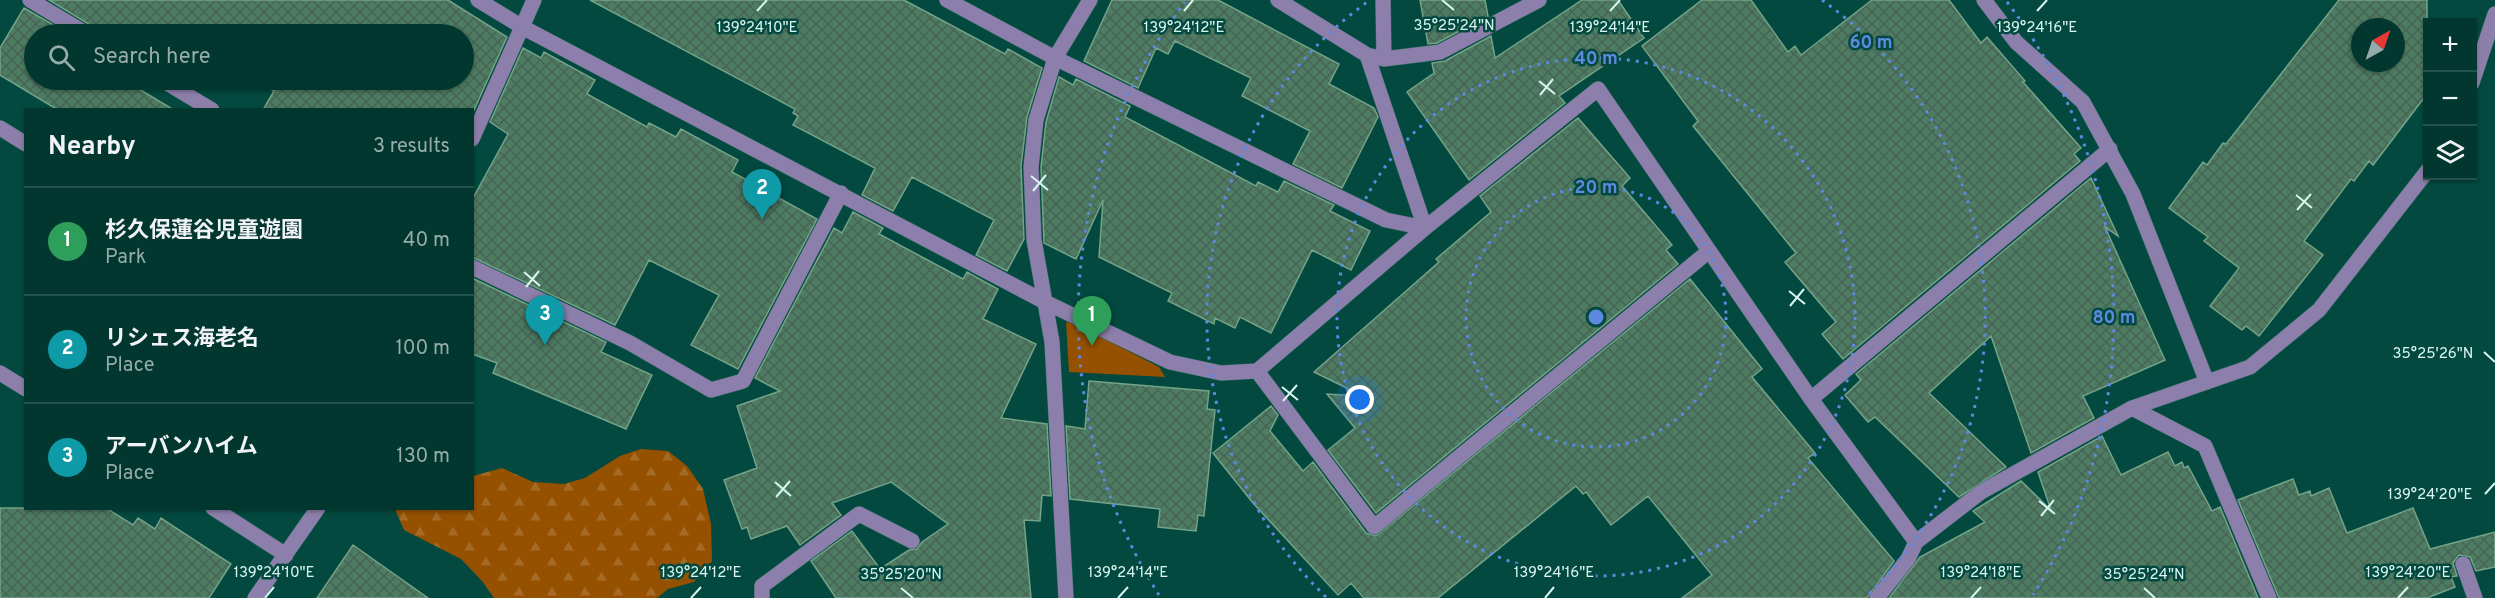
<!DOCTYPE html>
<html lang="en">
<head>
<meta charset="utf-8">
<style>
  body { margin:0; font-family:Overpass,"Noto Sans JP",sans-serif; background:#0c3f37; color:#f1f3f6 }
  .controls { position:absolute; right:18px; top:18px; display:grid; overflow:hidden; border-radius:0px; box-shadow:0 2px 4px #0004 }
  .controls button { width:54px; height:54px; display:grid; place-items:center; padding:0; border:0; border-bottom:2px solid #23514b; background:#02372f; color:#f1f3f6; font:30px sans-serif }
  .compass { position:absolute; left:2351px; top:18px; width:54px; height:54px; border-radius:50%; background:#02372f; box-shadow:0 2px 4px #0004; rotate:40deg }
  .you { position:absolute; left:1360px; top:400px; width:21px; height:21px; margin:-15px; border:4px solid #fff; border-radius:50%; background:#1a73e8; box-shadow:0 0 0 9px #1a73e833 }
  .badge { display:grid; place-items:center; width:39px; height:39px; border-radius:50%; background:#f09ab5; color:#fff; font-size:20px; font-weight:700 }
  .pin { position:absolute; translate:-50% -50px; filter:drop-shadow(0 2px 3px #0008) }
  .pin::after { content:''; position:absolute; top:32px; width:21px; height:18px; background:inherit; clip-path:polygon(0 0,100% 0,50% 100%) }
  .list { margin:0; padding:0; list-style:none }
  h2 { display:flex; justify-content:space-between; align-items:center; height:78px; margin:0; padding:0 24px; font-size:26px }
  h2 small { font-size:20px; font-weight:400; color:#96acaa }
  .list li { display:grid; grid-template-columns:39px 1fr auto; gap:18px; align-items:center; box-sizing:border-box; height:108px; padding:0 24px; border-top:2px solid #23514b }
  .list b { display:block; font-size:22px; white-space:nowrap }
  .list p { margin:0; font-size:20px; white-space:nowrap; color:#96acaa }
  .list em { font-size:20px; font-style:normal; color:#96acaa }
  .icon { flex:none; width:33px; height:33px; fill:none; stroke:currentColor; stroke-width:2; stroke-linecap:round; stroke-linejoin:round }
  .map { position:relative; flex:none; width:2495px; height:598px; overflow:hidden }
  .search { position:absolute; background:#02372f; box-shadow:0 2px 4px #0004; left:24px; top:24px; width:450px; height:66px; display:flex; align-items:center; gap:15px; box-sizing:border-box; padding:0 21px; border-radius:33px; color:#96acaa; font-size:22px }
  .panel { position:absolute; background:#02372f; box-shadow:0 2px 4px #0004; left:24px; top:108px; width:450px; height:402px; border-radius:0px }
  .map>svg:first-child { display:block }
  .forest { fill:url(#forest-firs) }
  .green { fill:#965100 }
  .building { fill:url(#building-cross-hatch); stroke:#74a388; stroke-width:1.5; fill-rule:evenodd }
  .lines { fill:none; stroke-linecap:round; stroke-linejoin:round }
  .minor-casing { stroke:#29685f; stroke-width:16 }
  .minor { stroke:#8d7fab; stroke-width:15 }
  .ticks { fill:none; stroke:#d8f6ef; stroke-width:2 }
  .ring { fill:none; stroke:#5e89e0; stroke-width:3; stroke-dasharray:3 6 }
  .ticks-label { font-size:15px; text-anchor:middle; fill:#d8f6ef; stroke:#03493f; stroke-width:5; stroke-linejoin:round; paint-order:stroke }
  .centre { fill:#5e89e0; stroke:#03493f; stroke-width:3 }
  .ring-label { font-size:18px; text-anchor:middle; font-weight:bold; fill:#5e89e0; stroke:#03493f; stroke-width:5; stroke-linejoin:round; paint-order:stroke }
</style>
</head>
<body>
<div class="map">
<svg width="2495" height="598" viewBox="0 0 2495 598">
  <defs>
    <pattern id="forest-firs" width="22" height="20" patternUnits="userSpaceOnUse" patternTransform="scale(1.5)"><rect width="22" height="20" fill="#965100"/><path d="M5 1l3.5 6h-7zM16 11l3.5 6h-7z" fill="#a46b26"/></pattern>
    <pattern id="building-cross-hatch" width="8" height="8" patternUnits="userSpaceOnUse" patternTransform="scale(1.5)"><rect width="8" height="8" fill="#4d7c62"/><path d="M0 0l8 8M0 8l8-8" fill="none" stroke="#476355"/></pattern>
  </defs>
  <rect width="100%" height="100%" fill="#03493f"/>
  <path class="forest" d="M 641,449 L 668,451 L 687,466 L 703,489 L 711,524 L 712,561 L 694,582 L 668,589 L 657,598 L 494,598 L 482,581 L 461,559 L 404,530 L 395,509 L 472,508 L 473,476 L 502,468 L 533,482 L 564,484 L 585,478 L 620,456 Z"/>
  <path class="green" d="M 1066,322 L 1076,324 L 1159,367 L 1165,377 L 1069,372 Z"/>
  <path class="building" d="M 49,0 L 448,0 L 507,37 L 474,110 L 263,110 L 274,91 L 255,80 L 464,80 L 464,34 L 97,34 L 92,26 Z
    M 590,0 L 904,0 L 1005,54 L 1008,49 L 1042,68 L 1027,117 L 1021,166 L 1024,239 L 1007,271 L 976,255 L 994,220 L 912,177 L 893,211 L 862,195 L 875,168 L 793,125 L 798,116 L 793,113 L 795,109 Z
    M 1112,0 L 1218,0 L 1339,64 L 1329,84 L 1374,108 L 1378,117 L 1342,188 L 1293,164 L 1310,131 L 1242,96 L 1251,78 L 1175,41 L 1168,54 L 1156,48 L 1138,88 L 1084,61 Z
    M 1420,0 L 1485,0 L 1488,16 L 1437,43 L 1428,44 Z
    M 1582,0 L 1618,0 L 1644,38 L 1559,96 L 1565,103 L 1469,180 L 1407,92 L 1434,73 L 1432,63 L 1445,61 L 1491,36 L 1495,58 Z
    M 1702,0 L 1751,0 L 1788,52 L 1795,46 L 1801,55 L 1872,0 L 1949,0 L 1981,43 L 1987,37 L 2025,81 L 2023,82 L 2081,148 L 2074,154 L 2080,161 L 1843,359 L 1822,334 L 1836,322 L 1785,262 L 1796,253 L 1693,126 L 1698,121 L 1642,46 Z
    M 2339,0 L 2427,0 L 2427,94 L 2373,165 L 2369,161 L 2354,181 L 2351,179 L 2304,241 L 2323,255 L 2259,336 L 2246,326 L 2242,330 L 2210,306 L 2239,268 L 2204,241 L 2208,237 L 2169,208 L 2203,162 L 2207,165 L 2223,143 L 2226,144 ZM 2360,27 L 2396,27 L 2396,63 L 2360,63 Z
    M 24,8 L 69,34 L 34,34 L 34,80 L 124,80 L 174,110 L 58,110 L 0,75 L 0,48 Z
    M 523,48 L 541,58 L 544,52 L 595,80 L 587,94 L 647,127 L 649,123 L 676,137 L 681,129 L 738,160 L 732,172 L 817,219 L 738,369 L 691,345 L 719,295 L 649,260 L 615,325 L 472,257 L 472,200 L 508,134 L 490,122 Z
    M 1059,77 L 1073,85 L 1076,79 L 1130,106 L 1125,117 L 1256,186 L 1258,182 L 1278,192 L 1284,181 L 1334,205 L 1330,211 L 1370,231 L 1351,270 L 1312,250 L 1271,333 L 1240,317 L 1235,328 L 1215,318 L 1214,324 L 1168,301 L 1172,293 L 1099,257 L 1103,200 L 1076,259 L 1044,243 L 1041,167 L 1046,122 Z
    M 1578,118 L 1630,178 L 1622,186 L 1672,245 L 1666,250 L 1678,264 L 1376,513 L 1328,450 L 1355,428 L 1327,394 L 1363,396 L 1314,372 L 1439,262 L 1436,259 L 1491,212 L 1480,196 Z
    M 2091,178 L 2118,236 L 2105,227 L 2165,360 L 2083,396 L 2094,418 L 2031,453 L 1991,336 L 1929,393 L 2006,467 L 1959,497 L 1875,417 L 1868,422 L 1845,395 L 1861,380 L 1856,374 Z
    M 853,212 L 883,228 L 879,234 L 963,279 L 967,272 L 998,289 L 983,319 L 1036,344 L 1001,418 L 1047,424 L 1051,496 L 1042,495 L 1040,521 L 1024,520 L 1031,598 L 836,598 L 811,561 L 852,531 L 880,569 L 909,550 L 917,549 L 922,542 L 948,524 L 891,482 L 832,503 L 841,515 L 800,545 L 787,526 L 751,539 L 747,527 L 742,529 L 724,480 L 757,468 L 737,406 L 780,391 L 755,378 L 834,228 L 842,233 Z
    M 472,278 L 606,342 L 601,352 L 652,375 L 626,429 L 493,373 L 497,363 L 472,354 Z
    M 1690,279 L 1762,369 L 1752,377 L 1815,453 L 1808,458 L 1894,561 L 1867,598 L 1682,598 L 1712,575 L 1648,496 L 1611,525 L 1586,492 L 1583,494 L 1576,486 L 1438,598 L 1364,598 L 1351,583 L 1338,595 L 1253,503 L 1213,453 L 1271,406 L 1278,415 L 1270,431 L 1303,471 L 1313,462 L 1366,533 L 1376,536 Z
    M 1089,381 L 1209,391 L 1207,409 L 1215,410 L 1204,516 L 1198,515 L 1196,531 L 1158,527 L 1160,509 L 1070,499 L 1066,426 L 1085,429 Z
    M 2102,436 L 2121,475 L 2168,452 L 2175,466 L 2182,462 L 2184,468 L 2188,466 L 2212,511 L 2220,507 L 2258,598 L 1889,598 L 1920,557 L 1985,522 L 1973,511 L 2021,481 L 2051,510 L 2038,472 Z
    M 2293,479 L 2299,495 L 2310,491 L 2311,496 L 2329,488 L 2347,533 L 2413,508 L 2430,549 L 2495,532 L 2495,567 L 2476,571 L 2470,557 L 2459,555 L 2453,563 L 2457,576 L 2451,577 L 2455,587 L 2427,598 L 2279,598 L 2238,500 Z
    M 0,508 L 106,508 L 133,525 L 138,518 L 155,529 L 161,518 L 231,564 L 209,598 L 0,598 Z
    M 353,545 L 428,598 L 317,598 Z"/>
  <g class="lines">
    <defs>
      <path id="minor" d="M 30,0 L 87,34
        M 478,0 L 524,28 L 1047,303 L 1170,362 L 1221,373 L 1257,371 L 1425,228 L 1598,89 L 1811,399 L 1916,542
        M 947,0 L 1055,58 L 1386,220 L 1425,228
        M 1278,0 L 1367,55 L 1384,59 L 1440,52 L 1539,0
        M 1383,0 L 1384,59
        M 1984,0 L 2016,42 L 2083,102 L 2133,194 L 2207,382
        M 1367,55 L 1425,228
        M 162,80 L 212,110
        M 2472,83 L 2495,14
        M 0,128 L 26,144
        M 472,139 L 534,0
        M 472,267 L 630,343 L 711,390 L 743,381 L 841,193
        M 1257,371 L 1374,527 L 1709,251
        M 0,373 L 26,389
        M 1811,399 L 2110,149
        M 2132,408 L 2205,446 L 2269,598
        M 213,508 L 286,555
        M 2463,564 L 2475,598
        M 255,598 L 318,508
        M 762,598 L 762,586 L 859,514 L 912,541
        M 1066,598 L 1052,342 L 1034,240 L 1031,167 L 1036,120 L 1055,58 L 1090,0
        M 1877,598 L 1908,559 L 1916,542 L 1981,492 L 2132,408 L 2250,367 L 2319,310 L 2428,170"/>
    </defs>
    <use href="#minor" class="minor-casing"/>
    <use href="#minor" class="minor"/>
  </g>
  <path class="ticks" d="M 1442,0 L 1454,10M 757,11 L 767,0M 1184,11 L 1193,0M 1610,11 L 1620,0M 2037,11 L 2047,0M 1539,81 L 1555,94M 1540,95 L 1553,79M 1031,176 L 1048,190M 1033,191 L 1046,175M 2296,195 L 2312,208M 2297,210 L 2311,194M 524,272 L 540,286M 526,287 L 539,271M 1789,291 L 1805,304M 1790,306 L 1804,289M 2484,352 L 2495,362M 1282,387 L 1298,400M 1283,401 L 1297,385M 775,482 L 791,496M 2485,494 L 2495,483M 776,497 L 790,481M 2039,501 L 2055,514M 2041,516 L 2054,500M 901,588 L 913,598M 2144,588 L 2155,598M 265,598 L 274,587M 691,598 L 701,587M 1118,598 L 1128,587M 1545,598 L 1554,587M 1971,598 L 1981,587M 2398,598 L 2408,587"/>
  <g class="ring">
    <circle cx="1596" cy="317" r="130"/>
    <circle cx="1596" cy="317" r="259"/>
    <path d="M1326 597A389 389 0 0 1 1370 0M1822 0A389 389 0 0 1 1866 597"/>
    <path d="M1159 595A518 518 0 0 1 1185 2M2007 2A518 518 0 0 1 2033 595"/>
  </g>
  <g class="ticks-label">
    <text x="1454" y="30">35°25'24"N</text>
    <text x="757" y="32">139°24'10"E</text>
    <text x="1184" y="32">139°24'12"E</text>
    <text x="1610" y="32">139°24'14"E</text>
    <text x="2037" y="32">139°24'16"E</text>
    <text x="2433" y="358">35°25'26"N</text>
    <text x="2430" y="499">139°24'20"E</text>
    <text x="274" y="577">139°24'10"E</text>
    <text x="701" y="577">139°24'12"E</text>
    <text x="1128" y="577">139°24'14"E</text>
    <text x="1554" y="577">139°24'16"E</text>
    <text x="1981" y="577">139°24'18"E</text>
    <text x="2408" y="577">139°24'20"E</text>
    <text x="901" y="579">35°25'20"N</text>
    <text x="2144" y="579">35°25'24"N</text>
  </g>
  <circle cx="1596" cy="317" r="9" class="centre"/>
  <g class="ring-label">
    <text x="1871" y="48">60 m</text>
    <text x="1596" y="64">40 m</text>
    <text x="1596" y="193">20 m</text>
    <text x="2114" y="323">80 m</text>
  </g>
</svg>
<div class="controls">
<button>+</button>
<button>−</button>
<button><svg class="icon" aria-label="layers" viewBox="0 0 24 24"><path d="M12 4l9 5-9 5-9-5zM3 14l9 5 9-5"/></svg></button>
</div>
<svg class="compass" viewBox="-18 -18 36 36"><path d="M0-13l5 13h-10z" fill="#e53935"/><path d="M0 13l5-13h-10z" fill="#96acaa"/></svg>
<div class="you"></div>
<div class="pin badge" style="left:1092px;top:346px;background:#2e9e5b">1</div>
<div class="pin badge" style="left:762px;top:219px;background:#0f9aa8">2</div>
<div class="pin badge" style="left:545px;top:345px;background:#0f9aa8">3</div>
<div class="search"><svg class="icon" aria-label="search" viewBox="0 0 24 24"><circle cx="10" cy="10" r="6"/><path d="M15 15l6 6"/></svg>Search here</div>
<section class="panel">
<h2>Nearby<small>3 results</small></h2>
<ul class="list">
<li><span class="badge" style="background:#2e9e5b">1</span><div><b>杉久保蓮谷児童遊園</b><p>Park</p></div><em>40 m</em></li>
<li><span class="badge" style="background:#0f9aa8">2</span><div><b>リシェス海老名</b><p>Place</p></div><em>100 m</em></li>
<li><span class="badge" style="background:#0f9aa8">3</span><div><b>アーバンハイム</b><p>Place</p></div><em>130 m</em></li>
</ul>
</section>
</div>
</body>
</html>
